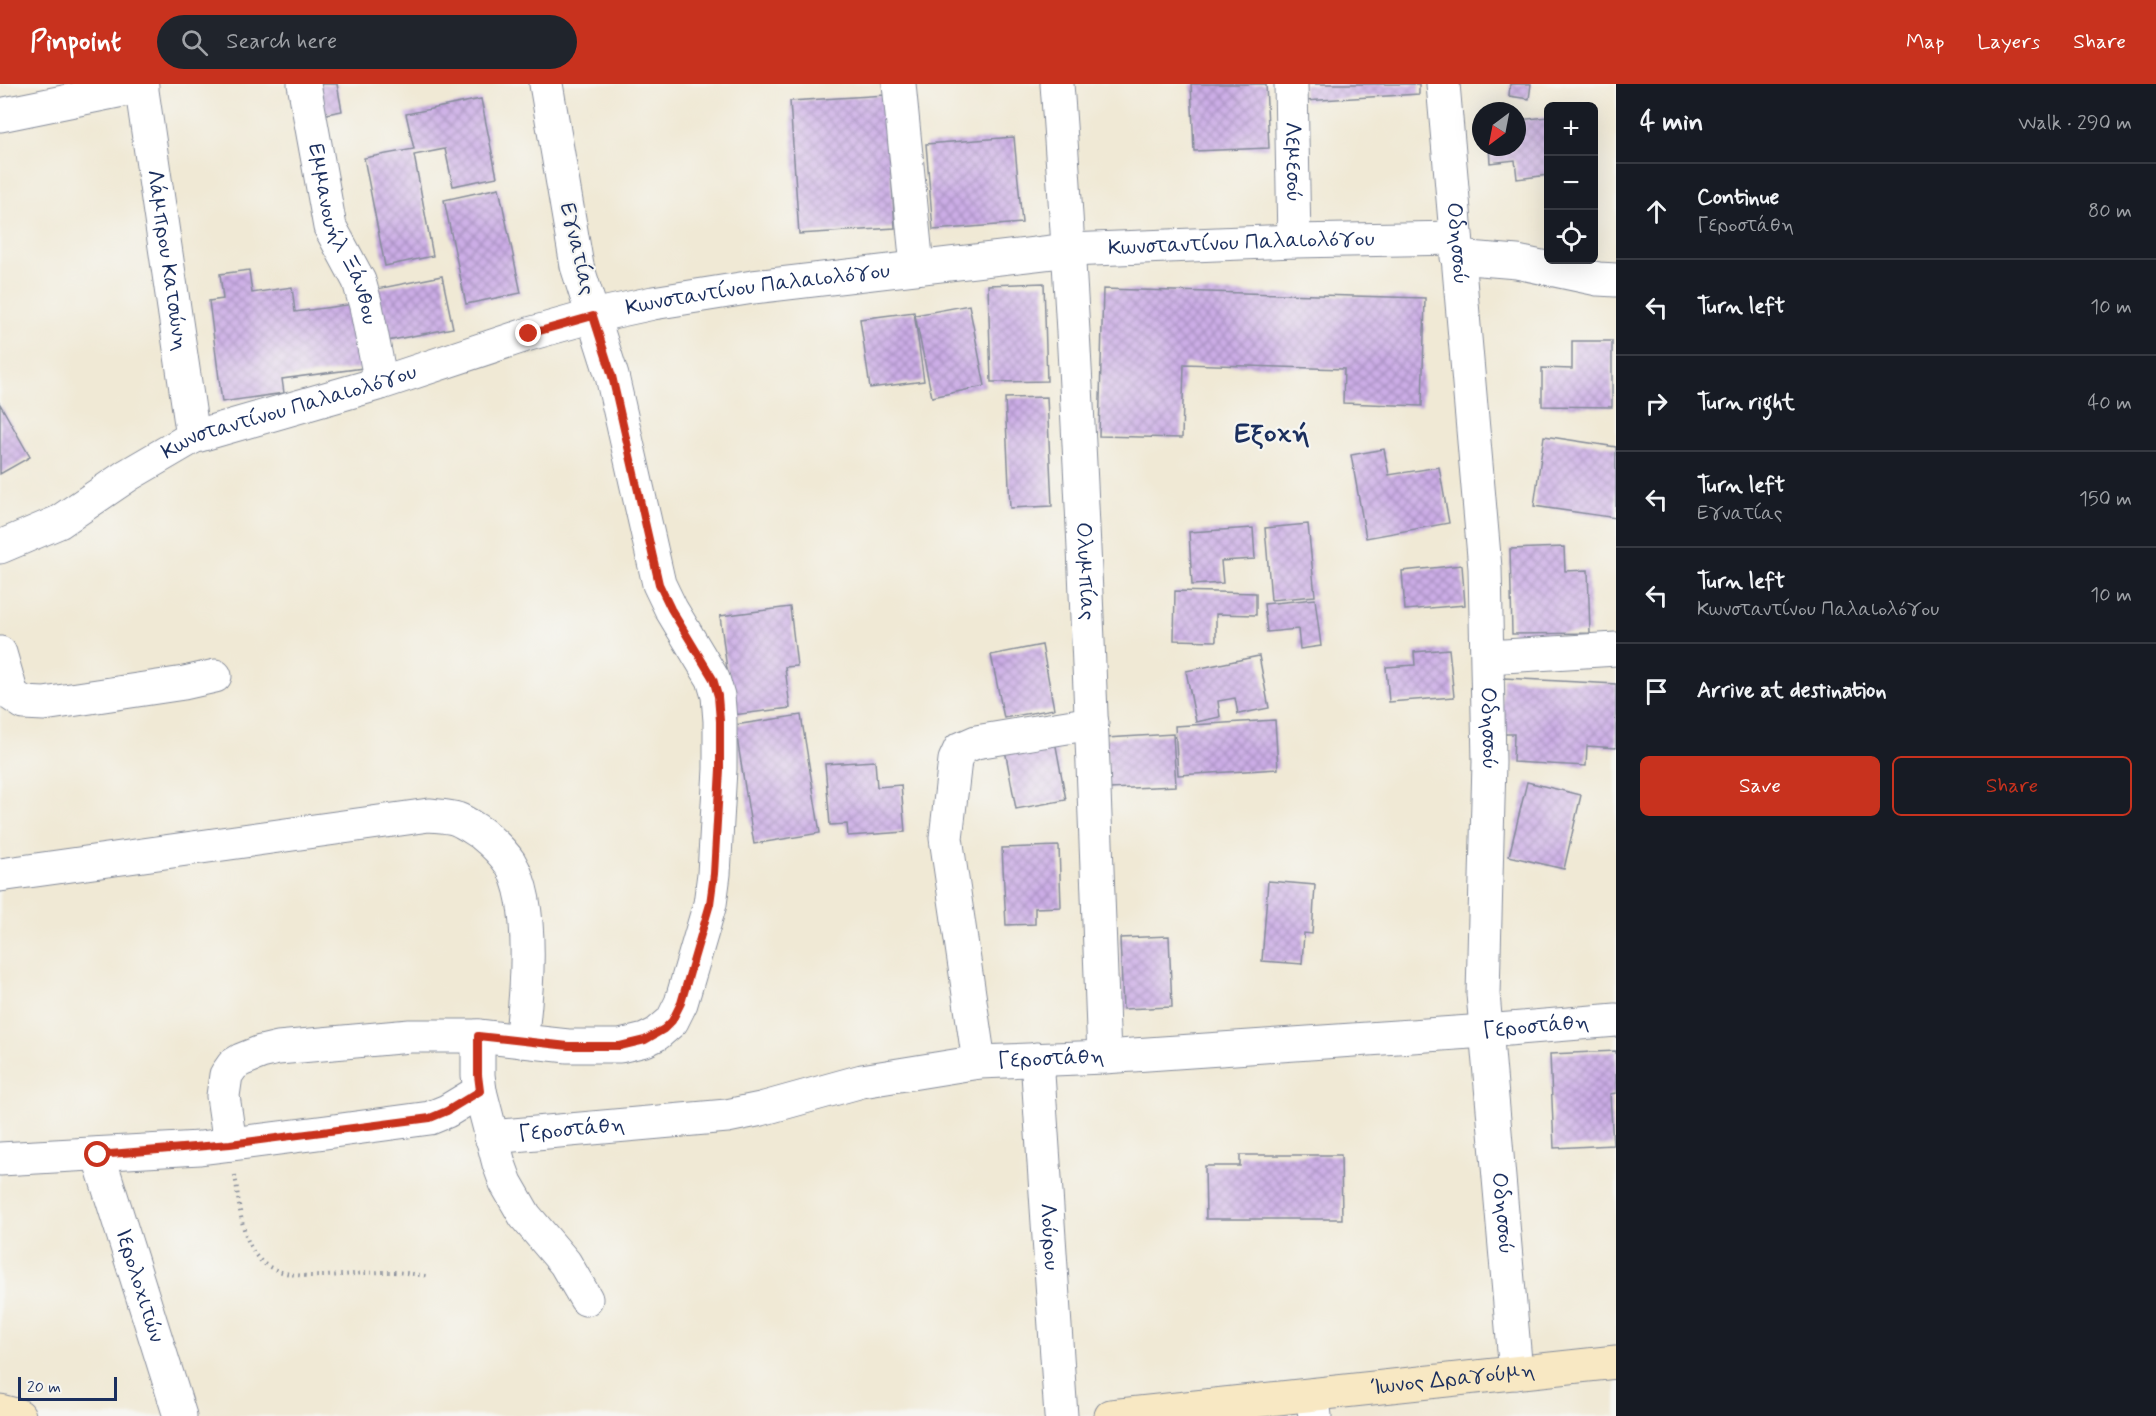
<!DOCTYPE html>
<html lang="en">
<head>
<meta charset="utf-8">
<style>
  body { margin:0; font-family:Mynerve,sans-serif; background:#20242c; color:#f1f3f6 }
  .controls { position:absolute; right:18px; top:18px; display:grid; overflow:hidden; border-radius:9px; box-shadow:0 6px 24px #0002 }
  .controls button { width:54px; height:54px; display:grid; place-items:center; padding:0; border:0; border-bottom:2px solid #363941; background:#171b24; color:#f1f3f6; font:30px sans-serif }
  .compass { position:absolute; left:1472px; top:18px; width:54px; height:54px; border-radius:50%; background:#171b24; box-shadow:0 6px 24px #0002; rotate:212deg }
  .scale { position:absolute; left:18px; bottom:15px; width:99px; box-sizing:border-box; padding-left:6px; border:3px solid #1b2f5e; border-top:0; font-size:16px; line-height:21px; white-space:nowrap; color:#1b2f5e; -webkit-text-stroke:4px #f6f6f2; paint-order:stroke }
  .stop { position:absolute; width:18px; height:18px; margin:-14px; border:4px solid #c8321e; border-radius:50%; background:#fff }
  .stop.end { background:#c8321e; border-color:#fff; box-shadow:0 2px 6px #0008 }
  .list { margin:0; padding:0; list-style:none }
  h2 { display:flex; justify-content:space-between; align-items:center; height:78px; margin:0; padding:0 24px; font-size:26px }
  h2 small { font-size:20px; font-weight:400; color:#9ea1a6 }
  .list li { display:grid; grid-template-columns:39px 1fr auto; gap:18px; align-items:center; box-sizing:border-box; height:96px; padding:0 24px; border-top:2px solid #363941 }
  .list b { display:block; font-size:22px; white-space:nowrap }
  .list p { margin:0; font-size:20px; white-space:nowrap; color:#9ea1a6 }
  .list em { font-size:20px; font-style:normal; color:#9ea1a6 }
  .actions { display:flex; gap:12px; padding:18px 24px }
  .actions a { flex:1; padding:14px 0; border:2px solid #c8321e; border-radius:9px; text-align:center; font-size:21px; color:#c8321e }
  .actions .main { background:#c8321e; color:#fff }
  .icon { flex:none; width:33px; height:33px; fill:none; stroke:currentColor; stroke-width:2; stroke-linecap:round; stroke-linejoin:round }
  .map { position:relative; flex:none; width:1616px; height:1332px; overflow:hidden }
  header { display:flex; align-items:center; gap:36px; box-sizing:border-box; height:84px; padding:0 30px; background:#c8321e; color:#fff }
  header strong { font-size:28px }
  nav { display:flex; gap:33px; margin-inline-start:auto; font-size:21px }
  .search { width:420px; height:54px; background:#20242c; display:flex; align-items:center; gap:15px; box-sizing:border-box; padding:0 21px; border-radius:33px; color:#9ea1a6; font-size:22px }
  main { display:flex }
  aside { flex:1; background:#171b24 }
  .map>svg:first-child { display:block }
  .building { fill:url(#building-cross-hatch) }
  .lines { fill:none; stroke-linecap:round; stroke-linejoin:round }
  .street-casing { stroke:#868c9a; stroke-width:35 }
  .secondary-casing { stroke:#868c9a; stroke-width:35 }
  .path { stroke:#868c9a; stroke-width:4; stroke-dasharray:1.5 4.5; stroke-linecap:butt }
  .street { stroke:#fff; stroke-width:33 }
  .secondary { stroke:#f8e8c3; stroke-width:33 }
  .route { stroke:#c8321e; stroke-width:8 }
  .labels { text-anchor:middle; dominant-baseline:central; stroke-width:4.5; stroke-linejoin:round; paint-order:stroke }
  .street-label { font-size:22px; fill:#1b2f5e; stroke:#f6f6f2 }
  .district-label { font-size:28px; font-weight:bold; fill:#1b2f5e; stroke:#f6f6f2 }
</style>
</head>
<body>
<header>
<strong>Pinpoint</strong>
<div class="search"><svg class="icon" aria-label="search" viewBox="0 0 24 24"><circle cx="10" cy="10" r="6"/><path d="M15 15l6 6"/></svg>Search here</div>
<nav><a>Map</a><a>Layers</a><a>Share</a></nav>
</header>
<main>
<div class="map">
<svg width="1616" height="1332" viewBox="0 0 1616 1332">
  <defs>
    <pattern id="building-cross-hatch" width="8" height="8" patternUnits="userSpaceOnUse" patternTransform="scale(1.5)"><rect width="8" height="8" fill="#ccade6"/><path d="M0 0l8 8M0 8l8-8" fill="none" stroke="#a58dbe"/></pattern>
  </defs>
  <rect width="100%" height="100%" fill="#f6f6f2"/>
  <filter id="ink" filterUnits="userSpaceOnUse"><feTurbulence type="fractalNoise" baseFrequency=".0167" numOctaves="2"/><feDisplacementMap in="SourceGraphic" scale="12" xChannelSelector="R" yChannelSelector="G"/><feConvolveMatrix kernelMatrix="1 2 1 2 8 2 1 2 1" color-interpolation-filters="sRGB"/></filter>
  <filter id="wash" filterUnits="userSpaceOnUse"><feTurbulence type="fractalNoise" baseFrequency=".008" numOctaves="4" result="noise"/><feDisplacementMap in="SourceGraphic" scale="24" xChannelSelector="R" yChannelSelector="G"/><feGaussianBlur stdDeviation="1.35" result="paint"/><feColorMatrix in="noise" values="0 0 0 0 0 0 0 0 0 0 0 0 0 0 0 0 0 1.4 0 .05"/><feComposite in="paint" operator="in"/></filter>
  <g filter="url(#wash)">
    <rect width="100%" height="100%" fill="#f0e9d5"/>
    <g id="blocks">
      <path class="building" d="M 310,0 L 337,0 L 342,27 L 316,32 Z
        M 1191,0 L 1266,0 L 1269,64 L 1194,67 Z
        M 1303,0 L 1419,0 L 1419,10 L 1304,17 Z
        M 1510,0 L 1531,0 L 1529,15 L 1509,12 Z
        M 886,11 L 895,144 L 799,150 L 790,17 Z
        M 481,15 L 497,93 L 453,102 L 445,65 L 414,71 L 433,172 L 385,182 L 364,74 L 414,65 L 406,30 Z
        M 1548,33 L 1548,91 L 1517,95 L 1515,76 L 1490,79 L 1489,63 L 1517,63 L 1517,36 Z
        M 1014,53 L 1022,139 L 933,146 L 926,60 Z
        M 499,104 L 521,209 L 466,220 L 444,116 Z
        M 249,186 L 252,209 L 292,203 L 295,228 L 354,220 L 363,284 L 282,295 L 284,309 L 222,318 L 209,217 L 223,215 L 220,190 Z
        M 442,192 L 453,244 L 382,258 L 372,206 Z
        M 1044,199 L 1047,297 L 991,298 L 988,201 Z
        M 1103,205 L 1425,214 L 1422,322 L 1343,319 L 1344,285 L 1184,280 L 1182,354 L 1099,352 Z
        M 969,221 L 985,302 L 932,313 L 915,231 Z
        M 914,228 L 924,297 L 870,304 L 860,235 Z
        M 1572,257 L 1612,257 L 1612,323 L 1542,322 L 1542,284 L 1572,285 Z
        M 1047,313 L 1052,422 L 1010,424 L 1005,314 Z
        M 0,320 L 30,373 L 0,390 Z
        M 1544,352 L 1616,363 L 1616,434 L 1534,422 Z
        M 1384,365 L 1389,391 L 1439,383 L 1449,439 L 1366,454 L 1351,371 Z
        M 1308,440 L 1315,512 L 1271,516 L 1265,444 Z
        M 1253,444 L 1255,475 L 1221,477 L 1223,499 L 1192,501 L 1189,448 Z
        M 1564,463 L 1565,487 L 1588,486 L 1590,549 L 1512,550 L 1510,465 Z
        M 1462,481 L 1465,521 L 1405,526 L 1402,487 Z
        M 1175,507 L 1256,509 L 1256,531 L 1216,530 L 1216,557 L 1174,556 Z
        M 1315,515 L 1321,562 L 1300,565 L 1298,545 L 1267,548 L 1264,520 Z
        M 790,523 L 797,582 L 785,583 L 790,624 L 733,631 L 720,532 Z
        M 1042,561 L 1054,625 L 1004,634 L 991,571 Z
        M 1449,565 L 1454,613 L 1389,618 L 1386,583 L 1415,581 L 1414,568 Z
        M 1259,572 L 1269,624 L 1238,630 L 1235,614 L 1218,617 L 1220,633 L 1196,638 L 1186,587 Z
        M 1503,594 L 1616,600 L 1616,664 L 1587,662 L 1586,682 L 1513,678 L 1514,650 L 1500,650 Z
        M 801,631 L 820,749 L 754,760 L 735,641 Z
        M 1275,636 L 1278,685 L 1178,691 L 1175,642 Z
        M 1053,646 L 1066,716 L 1016,725 L 1003,655 Z
        M 1173,650 L 1176,702 L 1109,705 L 1106,654 Z
        M 875,677 L 877,703 L 901,701 L 905,748 L 848,752 L 847,740 L 830,741 L 825,680 Z
        M 1527,698 L 1581,711 L 1564,785 L 1509,772 Z
        M 1059,762 L 1061,823 L 1035,824 L 1035,840 L 1006,841 L 1002,764 Z
        M 1268,797 L 1315,801 L 1312,850 L 1304,849 L 1302,880 L 1262,877 Z
        M 1169,852 L 1172,923 L 1123,925 L 1120,854 Z
        M 1616,967 L 1616,1009 L 1610,1010 L 1613,1061 L 1554,1064 L 1550,970 Z
        M 1240,1071 L 1341,1071 L 1342,1135 L 1206,1135 L 1205,1082 L 1240,1082 Z"/>
    </g>
  </g>
  <g filter="url(#ink)">
    <use href="#blocks" fill-opacity="0" stroke="#868c9a" stroke-width="1.5"/>
    <g class="lines">
      <defs>
        <g id="street">
          <path id="s1" d="M 141,0 L 193,353"/>
          <path id="s2" d="M 304,0 L 330,143 L 359,197 L 366,222 L 381,299"/>
          <path d="M 899,0 L 917,183"/>
          <path id="s3" d="M 1057,0 C 1081,324 1092,649 1104,973"/>
          <path id="s4" d="M 1291,0 L 1294,157"/>
          <path id="s5" d="M 1443,0 L 1485,484 L 1489,678 L 1483,910 L 1516,1289"/>
          <path d="M 0,31 L 142,2"/>
          <path d="M 1457,173 L 1517,178 L 1598,195 L 1616,196"/>
          <path id="s6" d="M 0,463 L 59,438 L 128,391 L 193,353 L 381,299 L 529,250 L 593,232 L 653,219 L 753,203 L 1069,166 L 1294,157 L 1456,154"/>
          <path d="M 0,569 L 12,611 L 24,619 L 44,620 L 184,599 L 215,592"/>
          <path d="M 1488,573 L 1616,565"/>
          <path d="M 0,791 L 429,731 C 438,732 448,732 457,735 C 465,738 473,744 481,749 C 492,758 502,767 510,779 C 535,820 527,910 521,957"/>
          <path d="M 478,952 L 478,991 L 480,1007 L 499,1080 L 506,1099 L 525,1132 L 565,1179 L 586,1215"/>
          <path id="s7" d="M 1037,975 L 1061,1332"/>
          <path d="M 979,978 L 946,754 L 955,676 L 960,665 L 976,658 L 1092,639"/>
          <path id="s8" d="M 491,1053 L 727,1032 L 761,1025 L 862,997 L 979,978 L 1104,973 L 1485,947 L 1616,936"/>
          <path d="M 230,1060 L 223,1012 L 226,991 L 233,981 L 241,976 L 261,968 L 278,964 L 410,952 L 478,952 L 568,962 L 620,962 L 645,956 L 657,950 L 672,937 L 681,919 L 710,820 L 714,790 L 720,685 L 720,637 L 718,612 L 713,595 L 671,525 L 659,500 L 612,292 L 577,182 L 546,0"/>
          <path id="s9" d="M 98,1070 L 180,1332"/>
          <path d="M 0,1075 L 200,1064 L 326,1048 L 430,1034 L 447,1027 L 480,1007"/>
          <path d="M 1312,1311 L 1315,1332"/>
        </g>
        <g id="secondary">
          <path d="M 0,1327 L 19,1332"/>
          <path id="s10" d="M 1111,1332 L 1616,1278"/>
        </g>
      </defs>
      <use href="#street" class="street-casing"/>
      <use href="#secondary" class="secondary-casing"/>
      <path class="path" d="M 235,1091 C 239,1117 240,1145 253,1167 C 276,1207 351,1187 389,1188 C 401,1188 414,1190 426,1192"/>
      <use href="#street" class="street"/>
      <use href="#secondary" class="secondary"/>
    </g>
  </g>
  <g class="lines" filter="url(#ink)">
    <path class="route" d="M 98,1071 L 230,1060 L 430,1034 L 447,1027 L 480,1007 L 478,991 L 478,952 L 568,962 L 620,962 L 645,956 L 664,945 L 672,937 L 681,919 L 710,820 L 714,790 L 720,685 L 720,637 L 718,612 L 713,595 L 671,525 L 659,500 L 612,292 L 593,232 L 529,250"/>
  </g>
  <g class="labels">
    <g class="street-label">
      <text stroke="none"><textPath href="#s4" startOffset="78">Λεμεσού</textPath></text>
      <text stroke="none"><textPath href="#s2" startOffset="156">Εμμανουήλ Ξάνθου</textPath></text>
      <text stroke="none"><textPath href="#s6" startOffset="1294">Κωνσταντίνου Παλαιολόγου</textPath></text>
      <text stroke="none"><textPath href="#s5" startOffset="160">Οδησσού</textPath></text>
      <text transform="translate(577 165) rotate(77)">Εγνατίας</text>
      <text stroke="none"><textPath href="#s1" startOffset="178">Λάμπρου Κατσώνη</textPath></text>
      <text stroke="none"><textPath href="#s6" startOffset="808">Κωνσταντίνου Παλαιολόγου</textPath></text>
      <text stroke="none"><textPath href="#s6" startOffset="322">Κωνσταντίνου Παλαιολόγου</textPath></text>
      <text stroke="none"><textPath href="#s3" startOffset="488">Ολυμπίας</textPath></text>
      <text stroke="none"><textPath href="#s5" startOffset="646">Οδησσού</textPath></text>
      <text stroke="none"><textPath href="#s8" startOffset="1053">Γεροστάθη</textPath></text>
      <text stroke="none"><textPath href="#s8" startOffset="567">Γεροστάθη</textPath></text>
      <text stroke="none"><textPath href="#s8" startOffset="81">Γεροστάθη</textPath></text>
      <text stroke="none"><textPath href="#s5" startOffset="1132">Οδησσού</textPath></text>
      <text stroke="none"><textPath href="#s7" startOffset="178">Λούρου</textPath></text>
      <text stroke="none"><textPath href="#s9" startOffset="138">Ιερολοχιτών</textPath></text>
      <text stroke="none"><textPath href="#s10" startOffset="344">Ίωνος Δραγούμη</textPath></text>
    </g>
    <g class="district-label">
      <text x="1272" y="350">Εξοχή</text>
    </g>
  </g>
</svg>
<div class="controls">
<button>+</button>
<button>−</button>
<button><svg class="icon" aria-label="locate" viewBox="0 0 24 24"><circle cx="12" cy="12" r="6"/><path d="M12 2v4M12 18v4M2 12h4M18 12h4"/></svg></button>
</div>
<svg class="compass" viewBox="-18 -18 36 36"><path d="M0-13l5 13h-10z" fill="#e53935"/><path d="M0 13l5-13h-10z" fill="#9ea1a6"/></svg>
<div class="scale">20 m</div>
<div class="stop" style="left:98px;top:1071px"></div>
<div class="stop end" style="left:529px;top:250px"></div>
</div>
<aside>
<h2>4 min<small>Walk · 290 m</small></h2>
<ul class="list">
<li><svg class="icon" aria-label="ahead" viewBox="0 0 24 24"><path d="M12 20V5M6 11l6-6 6 6"/></svg><div><b>Continue</b><p>Γεροστάθη</p></div><em>80 m</em></li>
<li><svg class="icon" aria-label="left" viewBox="0 0 24 24"><path d="M17 20v-9H6M10 6l-5 5 5 5"/></svg><div><b>Turn left</b></div><em>10 m</em></li>
<li><svg class="icon" aria-label="right" viewBox="0 0 24 24"><path d="M7 20v-9h11M14 6l5 5-5 5"/></svg><div><b>Turn right</b></div><em>40 m</em></li>
<li><svg class="icon" aria-label="left" viewBox="0 0 24 24"><path d="M17 20v-9H6M10 6l-5 5 5 5"/></svg><div><b>Turn left</b><p>Εγνατίας</p></div><em>150 m</em></li>
<li><svg class="icon" aria-label="left" viewBox="0 0 24 24"><path d="M17 20v-9H6M10 6l-5 5 5 5"/></svg><div><b>Turn left</b><p>Κωνσταντίνου Παλαιολόγου</p></div><em>10 m</em></li>
<li><svg class="icon" aria-label="arrive" viewBox="0 0 24 24"><path d="M6 21V4h12l-3 4 3 4H6"/></svg><div><b>Arrive at destination</b></div></li>
</ul>
<div class="actions"><a class="main">Save</a><a>Share</a></div>
</aside>
</main>
</body>
</html>
